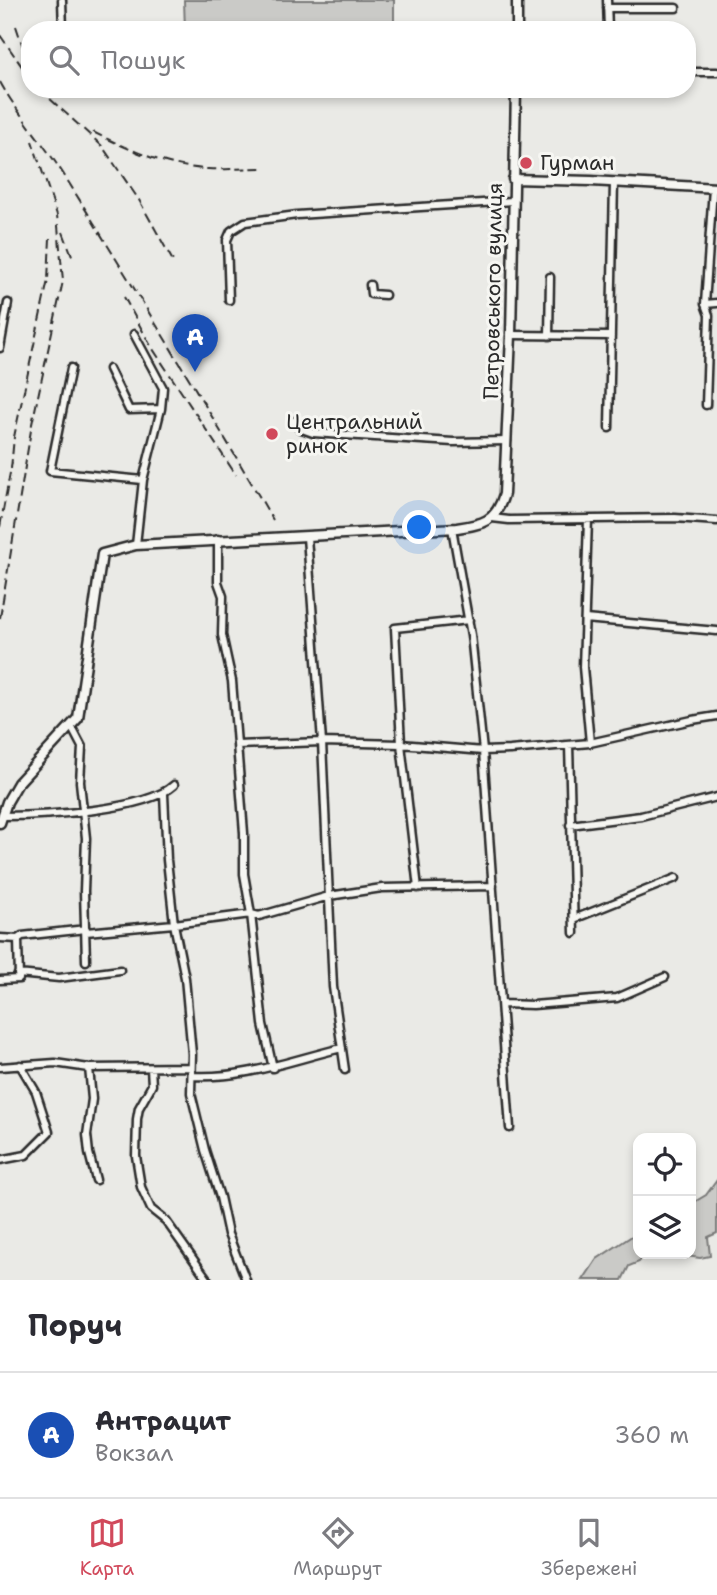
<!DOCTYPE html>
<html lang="uk">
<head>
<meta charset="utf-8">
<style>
  body { margin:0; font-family:"Shantell Sans",sans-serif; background:#f7f7f7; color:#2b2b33 }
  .controls { position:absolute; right:21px; bottom:21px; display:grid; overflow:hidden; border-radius:14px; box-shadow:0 4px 10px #0003 }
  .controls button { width:63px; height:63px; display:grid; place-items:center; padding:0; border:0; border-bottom:2px solid #e1e1e2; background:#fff; color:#2b2b33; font:35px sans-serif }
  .you { position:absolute; left:420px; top:528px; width:24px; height:24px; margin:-18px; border:5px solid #fff; border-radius:50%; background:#1a73e8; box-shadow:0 0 0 10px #1a73e833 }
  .badge { display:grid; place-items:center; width:46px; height:46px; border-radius:50%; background:#d1495b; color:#fff; font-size:23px; font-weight:700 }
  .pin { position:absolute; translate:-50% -58px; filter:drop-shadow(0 2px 4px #0008) }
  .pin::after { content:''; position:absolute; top:37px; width:24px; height:21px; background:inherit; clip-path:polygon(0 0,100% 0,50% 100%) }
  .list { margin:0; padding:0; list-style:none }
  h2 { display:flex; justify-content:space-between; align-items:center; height:91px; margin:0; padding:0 28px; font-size:30px }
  h2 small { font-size:23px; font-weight:400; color:#7c7c81 }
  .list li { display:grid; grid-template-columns:46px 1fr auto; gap:21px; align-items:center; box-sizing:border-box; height:126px; padding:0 28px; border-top:2px solid #e1e1e2 }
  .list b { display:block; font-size:26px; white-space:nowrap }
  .list p { margin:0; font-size:23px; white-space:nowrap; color:#7c7c81 }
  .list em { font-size:23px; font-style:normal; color:#7c7c81 }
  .icon { flex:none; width:38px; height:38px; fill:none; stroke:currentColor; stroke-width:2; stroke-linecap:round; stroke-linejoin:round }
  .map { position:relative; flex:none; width:717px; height:1280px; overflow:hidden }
  .search { position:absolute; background:#fff; box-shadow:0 4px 10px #0003; left:21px; right:21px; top:21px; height:77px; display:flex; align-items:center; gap:18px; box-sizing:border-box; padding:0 24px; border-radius:28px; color:#7c7c81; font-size:26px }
  .sheet { height:217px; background:#fff }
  nav { display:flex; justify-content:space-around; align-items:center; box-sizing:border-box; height:98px; border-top:2px solid #e1e1e2; background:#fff; font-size:19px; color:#7c7c81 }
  nav a { display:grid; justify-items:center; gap:4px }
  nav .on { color:#d1495b }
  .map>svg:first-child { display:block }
  .green { fill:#cacac7; stroke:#7a7a79; stroke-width:2 }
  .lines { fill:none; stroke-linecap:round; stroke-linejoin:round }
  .minor-casing { stroke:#2b2b2b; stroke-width:11 }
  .tertiary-casing { stroke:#2b2b2b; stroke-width:13 }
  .minor { stroke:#f6f6f2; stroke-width:6 }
  .tertiary { stroke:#f6f6f2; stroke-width:8 }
  .rail { stroke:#2b2b2b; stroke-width:2; stroke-dasharray:10 5; stroke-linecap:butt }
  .poi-dot { fill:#d1495b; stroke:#f6f6f2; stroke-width:2.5 }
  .labels { text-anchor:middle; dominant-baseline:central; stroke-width:6; stroke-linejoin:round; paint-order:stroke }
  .poi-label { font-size:21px; fill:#2b2b2b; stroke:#f6f6f2; text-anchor:start }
  .street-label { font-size:21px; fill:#2b2b2b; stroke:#f6f6f2 }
</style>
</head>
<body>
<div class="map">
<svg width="717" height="1280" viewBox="0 0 717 1280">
  <rect width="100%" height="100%" fill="#eaeae6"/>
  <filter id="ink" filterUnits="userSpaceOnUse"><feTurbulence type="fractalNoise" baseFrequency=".0143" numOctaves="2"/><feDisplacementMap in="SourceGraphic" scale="14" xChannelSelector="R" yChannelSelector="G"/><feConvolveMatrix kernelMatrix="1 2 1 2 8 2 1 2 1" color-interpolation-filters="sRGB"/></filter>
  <g filter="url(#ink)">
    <path class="green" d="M 184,0 L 394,0 L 394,30 L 185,30 Z
      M 717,1180 L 717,1233 L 708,1237 L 710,1256 L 700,1258 L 679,1255 L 691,1254 L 691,1204 L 706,1195 Z
      M 638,1232 L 638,1254 L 645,1254 L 639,1262 L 629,1266 L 622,1280 L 583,1280 L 597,1259 Z"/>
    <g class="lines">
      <defs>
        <path id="minor" d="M 62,0 L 63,30
          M 607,0 L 608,30
          M 607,8 L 676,8
          M 687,72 L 717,72
          M 713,188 L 705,304 L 717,303
          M 370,285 L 371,294 L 385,295
          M 229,300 L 227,240 L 231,231 L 245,222 L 297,215 L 513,201
          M 705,304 L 709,315 L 706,405
          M 134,334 L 163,388 L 161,409 L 143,480 L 136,545
          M 511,335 L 611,336
          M 549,336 L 550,277
          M 0,348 L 8,303
          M 71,368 L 50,471 L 143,480
          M 109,369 L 129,410 L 161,409
          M 293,421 L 299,428 L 313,433 L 453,442 L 507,441
          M 609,428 L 614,182
          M 492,518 L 509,520 L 675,518 L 717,521
          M 588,520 L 583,667 L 590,743
          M 452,528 L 471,635 L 483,751 L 510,1128
          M 307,537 L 322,742 L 333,987 L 345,1070
          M 218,539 L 218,582 L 223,596 L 222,635 L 232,681 L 244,833 L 244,874 L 251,914 L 263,1024 L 273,1068
          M 585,619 L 717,631
          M 71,726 L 82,747 L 80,782 L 86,838 L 84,891 L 86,961
          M 237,745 L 322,742 L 401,744 L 483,751 L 510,750 L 590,743 L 692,720 L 717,716
          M 569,745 L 574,933
          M 164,794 L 167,860 L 174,924 L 185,978 L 192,1054 L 191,1093 L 205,1150 L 220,1197 L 228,1234 L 246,1280
          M 2,816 C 42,816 146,811 174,785
          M 570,825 L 641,816 L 717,797
          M 418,888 L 401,744 L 395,628 L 469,620
          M 574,919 L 676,878
          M 86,932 L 174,924 L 251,914 L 259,916 L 329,896 L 382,888 L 493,886
          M 0,938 L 18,939 L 22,936 L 86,929
          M 18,974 L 59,978 L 120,970
          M 0,980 L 19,979 L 18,939
          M 502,1004 L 533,1005 L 617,998 L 665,977
          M 0,1067 L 55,1063 L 89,1068 L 191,1067
          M 89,1068 L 92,1099 L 87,1135 L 89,1153 L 96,1180
          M 151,1068 L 152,1085 L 139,1108 L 137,1119 L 136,1156 L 141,1187 L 151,1209 L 166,1221 L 208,1280
          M 192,1076 C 245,1079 291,1060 342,1048
          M 0,1160 L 26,1155 L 49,1132 L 36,1092 L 20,1065"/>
        <path id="tertiary" d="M 517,30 L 517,0
          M 513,179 L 591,181 L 717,188
          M 0,823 L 7,802 L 18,783 L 78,718 L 102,554 L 136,545 L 457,528 C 483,524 496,522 504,494 L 511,335 L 516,89"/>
      </defs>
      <use href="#minor" class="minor-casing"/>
      <use href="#tertiary" class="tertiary-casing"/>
      <use href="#minor" class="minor"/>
      <use href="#tertiary" class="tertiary"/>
      <path class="rail" d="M 16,26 L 30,68
        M 0,35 L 30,78
        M 0,82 C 19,116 45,145 66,178 C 136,291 206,405 273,520
        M 39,89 L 102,146 L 139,200 L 174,263
        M 93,132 C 128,149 168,168 208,169 C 226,170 245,168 263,168
        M 63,232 L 73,258
        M 124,297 L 151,346 L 236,475
        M 11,469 L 14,437 L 48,280 L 50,238
        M 0,527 L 12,462
        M 0,618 L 32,424 L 63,281 L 57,215 L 32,141"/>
    </g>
  </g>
  <g class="poi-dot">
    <circle cx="526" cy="163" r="7"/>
    <circle cx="272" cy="434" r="7"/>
  </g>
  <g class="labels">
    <g class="poi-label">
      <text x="540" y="163">Гурман</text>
      <text x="286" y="422">Центральний<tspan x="286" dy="24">ринок</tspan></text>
    </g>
    <g class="street-label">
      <text transform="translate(493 291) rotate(-89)">Петровського вулиця</text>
    </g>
  </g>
</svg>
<div class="controls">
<button><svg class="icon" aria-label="locate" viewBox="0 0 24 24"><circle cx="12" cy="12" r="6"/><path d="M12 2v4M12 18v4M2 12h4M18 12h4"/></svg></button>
<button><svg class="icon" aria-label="layers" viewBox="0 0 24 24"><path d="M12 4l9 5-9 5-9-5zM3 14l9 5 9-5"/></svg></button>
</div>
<div class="you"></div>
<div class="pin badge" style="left:195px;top:372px;background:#1a4fb4">A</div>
<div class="search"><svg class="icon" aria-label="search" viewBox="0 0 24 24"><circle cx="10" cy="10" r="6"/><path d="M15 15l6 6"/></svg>Пошук</div>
</div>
<section class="sheet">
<h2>Поруч<small></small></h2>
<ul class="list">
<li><span class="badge" style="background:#1a4fb4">A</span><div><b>Антрацит</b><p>Вокзал</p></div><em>360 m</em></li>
</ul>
</section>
<nav>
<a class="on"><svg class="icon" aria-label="map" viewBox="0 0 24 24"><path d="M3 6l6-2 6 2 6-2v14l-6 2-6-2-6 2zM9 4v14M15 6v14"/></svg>Карта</a>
<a><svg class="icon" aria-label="directions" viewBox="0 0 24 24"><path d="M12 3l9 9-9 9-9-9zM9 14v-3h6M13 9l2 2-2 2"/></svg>Маршрут</a>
<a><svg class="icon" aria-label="saved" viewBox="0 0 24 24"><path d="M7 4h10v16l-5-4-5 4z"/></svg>Збережені</a>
</nav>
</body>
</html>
